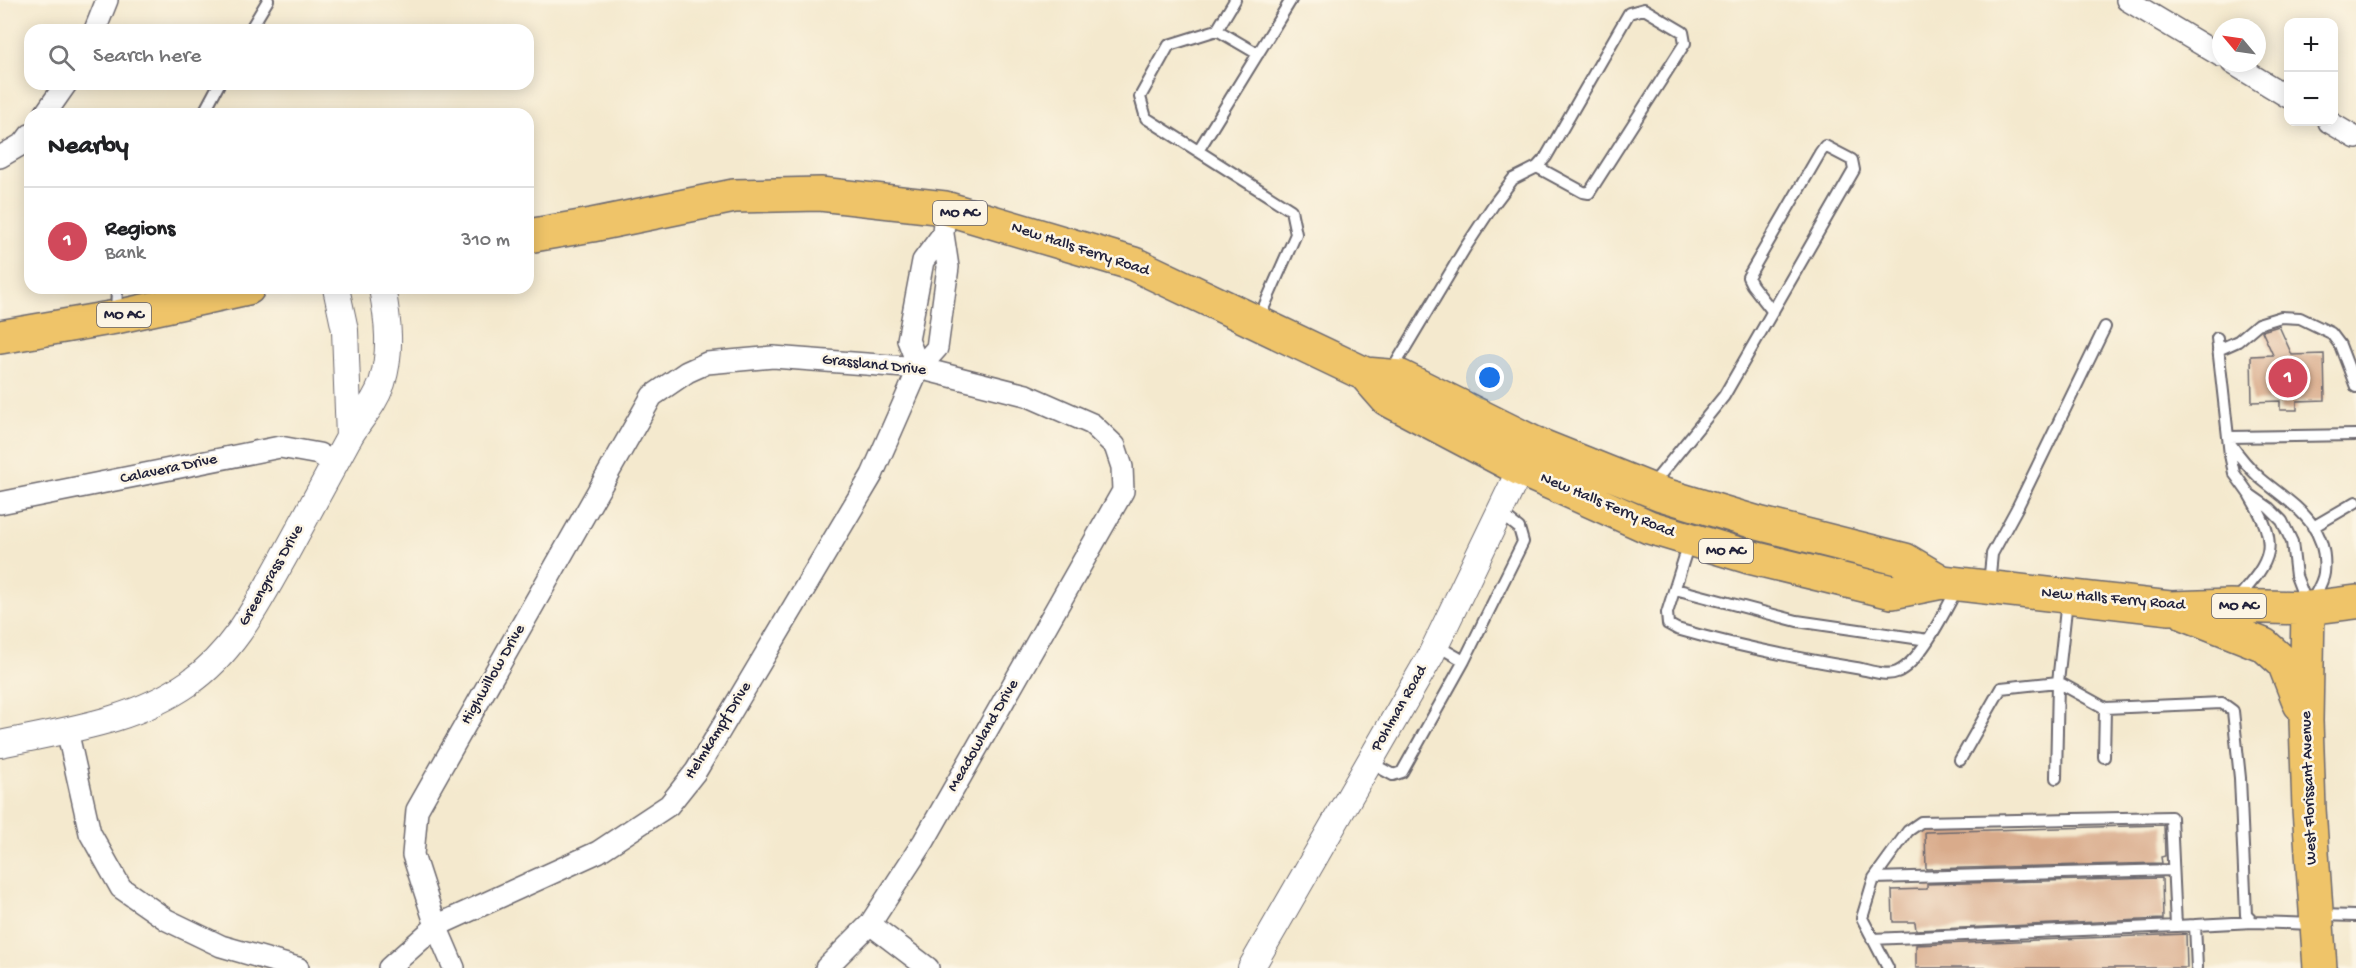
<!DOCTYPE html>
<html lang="en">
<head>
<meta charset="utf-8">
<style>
  body { margin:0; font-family:"Gochi Hand",sans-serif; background:#f2f2f2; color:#202124 }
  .controls { position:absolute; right:18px; top:18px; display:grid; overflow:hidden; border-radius:12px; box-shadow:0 3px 15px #0003 }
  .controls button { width:54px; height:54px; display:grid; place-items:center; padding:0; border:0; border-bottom:2px solid #e0e0e0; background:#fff; color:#202124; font:30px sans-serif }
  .compass { position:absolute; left:2212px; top:18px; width:54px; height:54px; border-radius:50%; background:#fff; box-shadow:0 3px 15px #0003; rotate:299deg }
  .you { position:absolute; left:1490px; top:378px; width:21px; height:21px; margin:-15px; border:4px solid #fff; border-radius:50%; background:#1a73e8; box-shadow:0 0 0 9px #1a73e833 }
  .badge { display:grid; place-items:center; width:39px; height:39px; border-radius:50%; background:#d1495b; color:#fff; font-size:20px; font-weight:700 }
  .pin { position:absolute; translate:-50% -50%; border:3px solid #fff; box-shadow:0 2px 6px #0006 }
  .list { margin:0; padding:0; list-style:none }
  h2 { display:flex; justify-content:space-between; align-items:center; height:78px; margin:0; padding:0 24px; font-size:26px }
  h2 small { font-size:20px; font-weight:400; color:#757577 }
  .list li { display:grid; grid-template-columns:39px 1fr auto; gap:18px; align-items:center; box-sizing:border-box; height:108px; padding:0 24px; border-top:2px solid #e0e0e0 }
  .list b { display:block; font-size:22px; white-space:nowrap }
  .list p { margin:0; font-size:20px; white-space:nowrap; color:#757577 }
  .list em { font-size:20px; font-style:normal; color:#757577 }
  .icon { flex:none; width:33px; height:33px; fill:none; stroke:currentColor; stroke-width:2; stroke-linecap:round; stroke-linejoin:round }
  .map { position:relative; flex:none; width:2356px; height:968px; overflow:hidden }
  .search { position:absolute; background:#fff; box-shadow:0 3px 15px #0003; left:24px; top:24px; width:510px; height:66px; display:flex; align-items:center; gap:15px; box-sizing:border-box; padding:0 21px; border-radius:18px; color:#757577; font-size:22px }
  .panel { position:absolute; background:#fff; box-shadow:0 3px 15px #0003; left:24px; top:108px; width:510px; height:186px; border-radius:18px }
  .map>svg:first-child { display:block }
  .building { fill:#d9ab8b }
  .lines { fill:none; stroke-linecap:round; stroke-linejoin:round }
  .service-casing { stroke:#6c686e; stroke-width:14 }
  .minor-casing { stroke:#6c686e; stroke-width:24 }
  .tertiary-casing { stroke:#6c686e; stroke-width:28 }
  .primary-casing { stroke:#6c686e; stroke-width:36 }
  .service { stroke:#fff; stroke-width:10 }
  .minor { stroke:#fff; stroke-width:21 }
  .tertiary { stroke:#fff; stroke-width:26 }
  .primary { stroke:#efc469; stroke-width:33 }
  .labels { text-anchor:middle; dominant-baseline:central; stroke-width:5; stroke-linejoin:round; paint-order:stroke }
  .shield { fill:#fcf5e5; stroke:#63616e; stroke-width:1.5 }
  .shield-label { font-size:15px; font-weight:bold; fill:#22223b }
  .street-label { font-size:16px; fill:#22223b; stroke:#fcf5e5 }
</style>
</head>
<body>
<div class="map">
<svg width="2356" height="968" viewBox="0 0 2356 968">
  <rect width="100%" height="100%" fill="#fcf5e5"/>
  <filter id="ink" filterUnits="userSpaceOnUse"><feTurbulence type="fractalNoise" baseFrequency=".0167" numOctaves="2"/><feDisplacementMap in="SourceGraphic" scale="12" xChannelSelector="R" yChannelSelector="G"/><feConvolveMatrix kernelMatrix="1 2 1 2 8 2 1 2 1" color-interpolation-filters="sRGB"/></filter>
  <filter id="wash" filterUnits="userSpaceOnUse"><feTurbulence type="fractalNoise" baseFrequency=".008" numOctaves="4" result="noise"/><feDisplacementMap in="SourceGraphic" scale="24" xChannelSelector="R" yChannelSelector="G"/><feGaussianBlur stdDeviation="1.35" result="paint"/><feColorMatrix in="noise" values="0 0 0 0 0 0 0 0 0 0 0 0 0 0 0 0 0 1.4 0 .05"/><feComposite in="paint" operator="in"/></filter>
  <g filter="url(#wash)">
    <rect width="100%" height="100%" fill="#f4e9ce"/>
    <g id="blocks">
      <path class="building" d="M 2279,326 L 2292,355 L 2324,354 L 2325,400 L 2297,401 L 2297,410 L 2280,410 L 2280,401 L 2252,402 L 2251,356 L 2273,355 L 2262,331 Z
        M 2164,825 L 2165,856 L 2161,857 L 2162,863 L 1926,869 L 1925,832 Z
        M 2162,878 L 2163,919 L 1916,930 L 1915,922 L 1893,922 L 1892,890 L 1927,889 L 1927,884 Z
        M 2186,934 L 2187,968 L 1916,968 L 1916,945 Z"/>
    </g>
  </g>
  <g filter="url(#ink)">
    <use href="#blocks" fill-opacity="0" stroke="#6c686e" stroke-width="1.5"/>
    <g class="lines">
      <defs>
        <path id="service" d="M 1235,0 L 1217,30 L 1169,45 L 1140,97 L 1146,118 L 1291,210 L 1296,234 L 1259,318
          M 250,30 L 268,0
          M 1217,30 L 1258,54
          M 203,114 L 219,84
          M 1198,151 L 1291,0
          M 116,313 L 117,288
          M 2217,338 L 2230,455 L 2234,473 L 2249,494 L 2269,508 L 2282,521 L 2292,542 L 2296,576 L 2306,602
          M 2218,350 L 2238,341 L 2258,324 L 2281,317 L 2300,318 L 2331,333 L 2340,345 L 2356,387
          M 1392,370 L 1465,248 L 1494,204 L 1513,179 L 1537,167 L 1546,157 L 1629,13 L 1644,9 L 1683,32 L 1685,43 L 1589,193 L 1583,192 L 1537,167
          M 2229,437 L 2356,435
          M 2230,443 C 2239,456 2248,467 2260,478 C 2292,505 2329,523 2324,573 C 2323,583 2315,594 2311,603
          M 1651,486 L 1724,396 L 1854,170 L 1852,160 L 1825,146 L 1820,153 L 1748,277 L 1752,285 L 1773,312
          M 2313,527 L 2356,502
          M 1689,543 L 1667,613 L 1668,624 L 1677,629 C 1736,646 1796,658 1856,668 C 1868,670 1886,677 1897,672 C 1921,662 1946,609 1958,587
          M 1989,584 L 1992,554 L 2017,508 L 2105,327
          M 1675,589 L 1797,621 L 1928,640
          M 2067,600 L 2058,682 L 2105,708 L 2222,703 L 2233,711 L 2240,778 L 2246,915 L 2253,922 L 2314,924
          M 2236,600 C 2273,559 2280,546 2250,496
          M 1436,645 L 1464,661
          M 2104,757 L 2105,708
          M 1960,760 L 2001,688 L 2058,682 L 2056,778
          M 1369,762 L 1393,775 L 1402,772 L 1464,661 L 1523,542 L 1519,528 L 1500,513
          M 1874,878 L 2173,870
          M 2319,915 L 2356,916
          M 2195,925 L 2197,968
          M 1872,939 L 2176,926
          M 1888,968 L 1862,918 L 1874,878 L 1908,831 L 1921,822 L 2171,817 L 2176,926 L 2253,922"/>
        <path id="minor" d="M 2127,0 L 2221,56
          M 95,30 L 107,0
          M 2232,63 L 2288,97
          M 45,114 L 66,84
          M 2329,122 L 2356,138
          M 0,157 L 24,143 L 30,135
          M 919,368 L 908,340 L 923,261 L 943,234
          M 0,503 L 280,447 L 319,454 L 335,464
          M 67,730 L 90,833 L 121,888 L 167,920 L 221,946 L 298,968
          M 870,924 L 928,968
          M 389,968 L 436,926 L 598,852 L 669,805 L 696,771 L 872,475 L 919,368 L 937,348 L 948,267 L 943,234 L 945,208
          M 454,968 L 436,926 L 413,855 L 417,810 L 652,396 L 687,372 L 707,363 L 773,357 L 919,368 L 1026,395 L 1092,424 L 1115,446 L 1122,467 L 1123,491 L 924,841 L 870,924 L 826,968"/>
        <path id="tertiary" d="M 336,288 L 345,330 L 349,438
          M 0,744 C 65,730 133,722 189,683 C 234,652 258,603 284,557 C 305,518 326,480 347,441 C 359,419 373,408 382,383 C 392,351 388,320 382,288
          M 1251,968 L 1430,657 L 1528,453"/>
        <path id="primary" d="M 528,236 L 592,225 L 734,196 L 820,194 L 945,208 L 1134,264 L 1365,374 L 1401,377 L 1534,443 L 1661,494 L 1758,523 L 1905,560 L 1942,582
          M 0,337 L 116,317 L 248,288
          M 1365,374 L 1387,399 L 1520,469 L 1649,527 L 1749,557 L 1892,592 L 1942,582 L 2170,608 L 2230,606 L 2308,608 L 2356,602
          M 2308,608 L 2306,721 L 2309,809 L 2320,968
          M 2186,614 L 2264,645 L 2284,663 L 2300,704"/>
      </defs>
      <use href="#service" class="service-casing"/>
      <use href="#minor" class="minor-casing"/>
      <use href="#tertiary" class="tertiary-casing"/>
      <use href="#primary" class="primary-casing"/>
      <use href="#service" class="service"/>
      <use href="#minor" class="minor"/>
      <use href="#tertiary" class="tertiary"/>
      <use href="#primary" class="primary"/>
    </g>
  </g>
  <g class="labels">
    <g class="shield">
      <rect x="933" y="201" width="54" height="24" rx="4.5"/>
      <rect x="97" y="303" width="54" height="24" rx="4.5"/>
      <rect x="1699" y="539" width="54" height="24" rx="4.5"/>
      <rect x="2212" y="594" width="54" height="24" rx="4.5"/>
    </g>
    <g class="shield-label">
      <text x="960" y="213">MO AC</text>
      <text x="124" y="315">MO AC</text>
      <text x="1726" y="551">MO AC</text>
      <text x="2239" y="606">MO AC</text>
    </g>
    <g class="street-label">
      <text transform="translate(1080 250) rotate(18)">New Halls Ferry Road</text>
      <text transform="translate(874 366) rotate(6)">Grassland Drive</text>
      <text transform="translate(169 470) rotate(-12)">Calavera Drive</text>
      <text transform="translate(1607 506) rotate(23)">New Halls Ferry Road</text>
      <text transform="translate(272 576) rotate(-60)">Greengrass Drive</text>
      <text transform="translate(2113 600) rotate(5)">New Halls Ferry Road</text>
      <text transform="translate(494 675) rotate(-60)">Highwillow Drive</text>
      <text transform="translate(1400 709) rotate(-60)">Pohlman Road</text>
      <text transform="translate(719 731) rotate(-58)">Helmkampf Drive</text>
      <text transform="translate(984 736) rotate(-60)">Meadowland Drive</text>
      <text transform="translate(2310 788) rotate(-92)">West Florissant Avenue</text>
    </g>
  </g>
</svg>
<div class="controls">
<button>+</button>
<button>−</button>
</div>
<svg class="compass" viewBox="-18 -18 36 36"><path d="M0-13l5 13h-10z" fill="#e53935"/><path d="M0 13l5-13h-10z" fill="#757577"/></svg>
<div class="you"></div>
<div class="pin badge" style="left:2288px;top:378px">1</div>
<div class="search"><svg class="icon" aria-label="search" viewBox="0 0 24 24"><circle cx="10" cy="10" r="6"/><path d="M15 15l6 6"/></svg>Search here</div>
<section class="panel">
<h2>Nearby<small></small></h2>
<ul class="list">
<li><span class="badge">1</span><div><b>Regions</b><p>Bank</p></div><em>310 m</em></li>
</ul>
</section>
</div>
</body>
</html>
